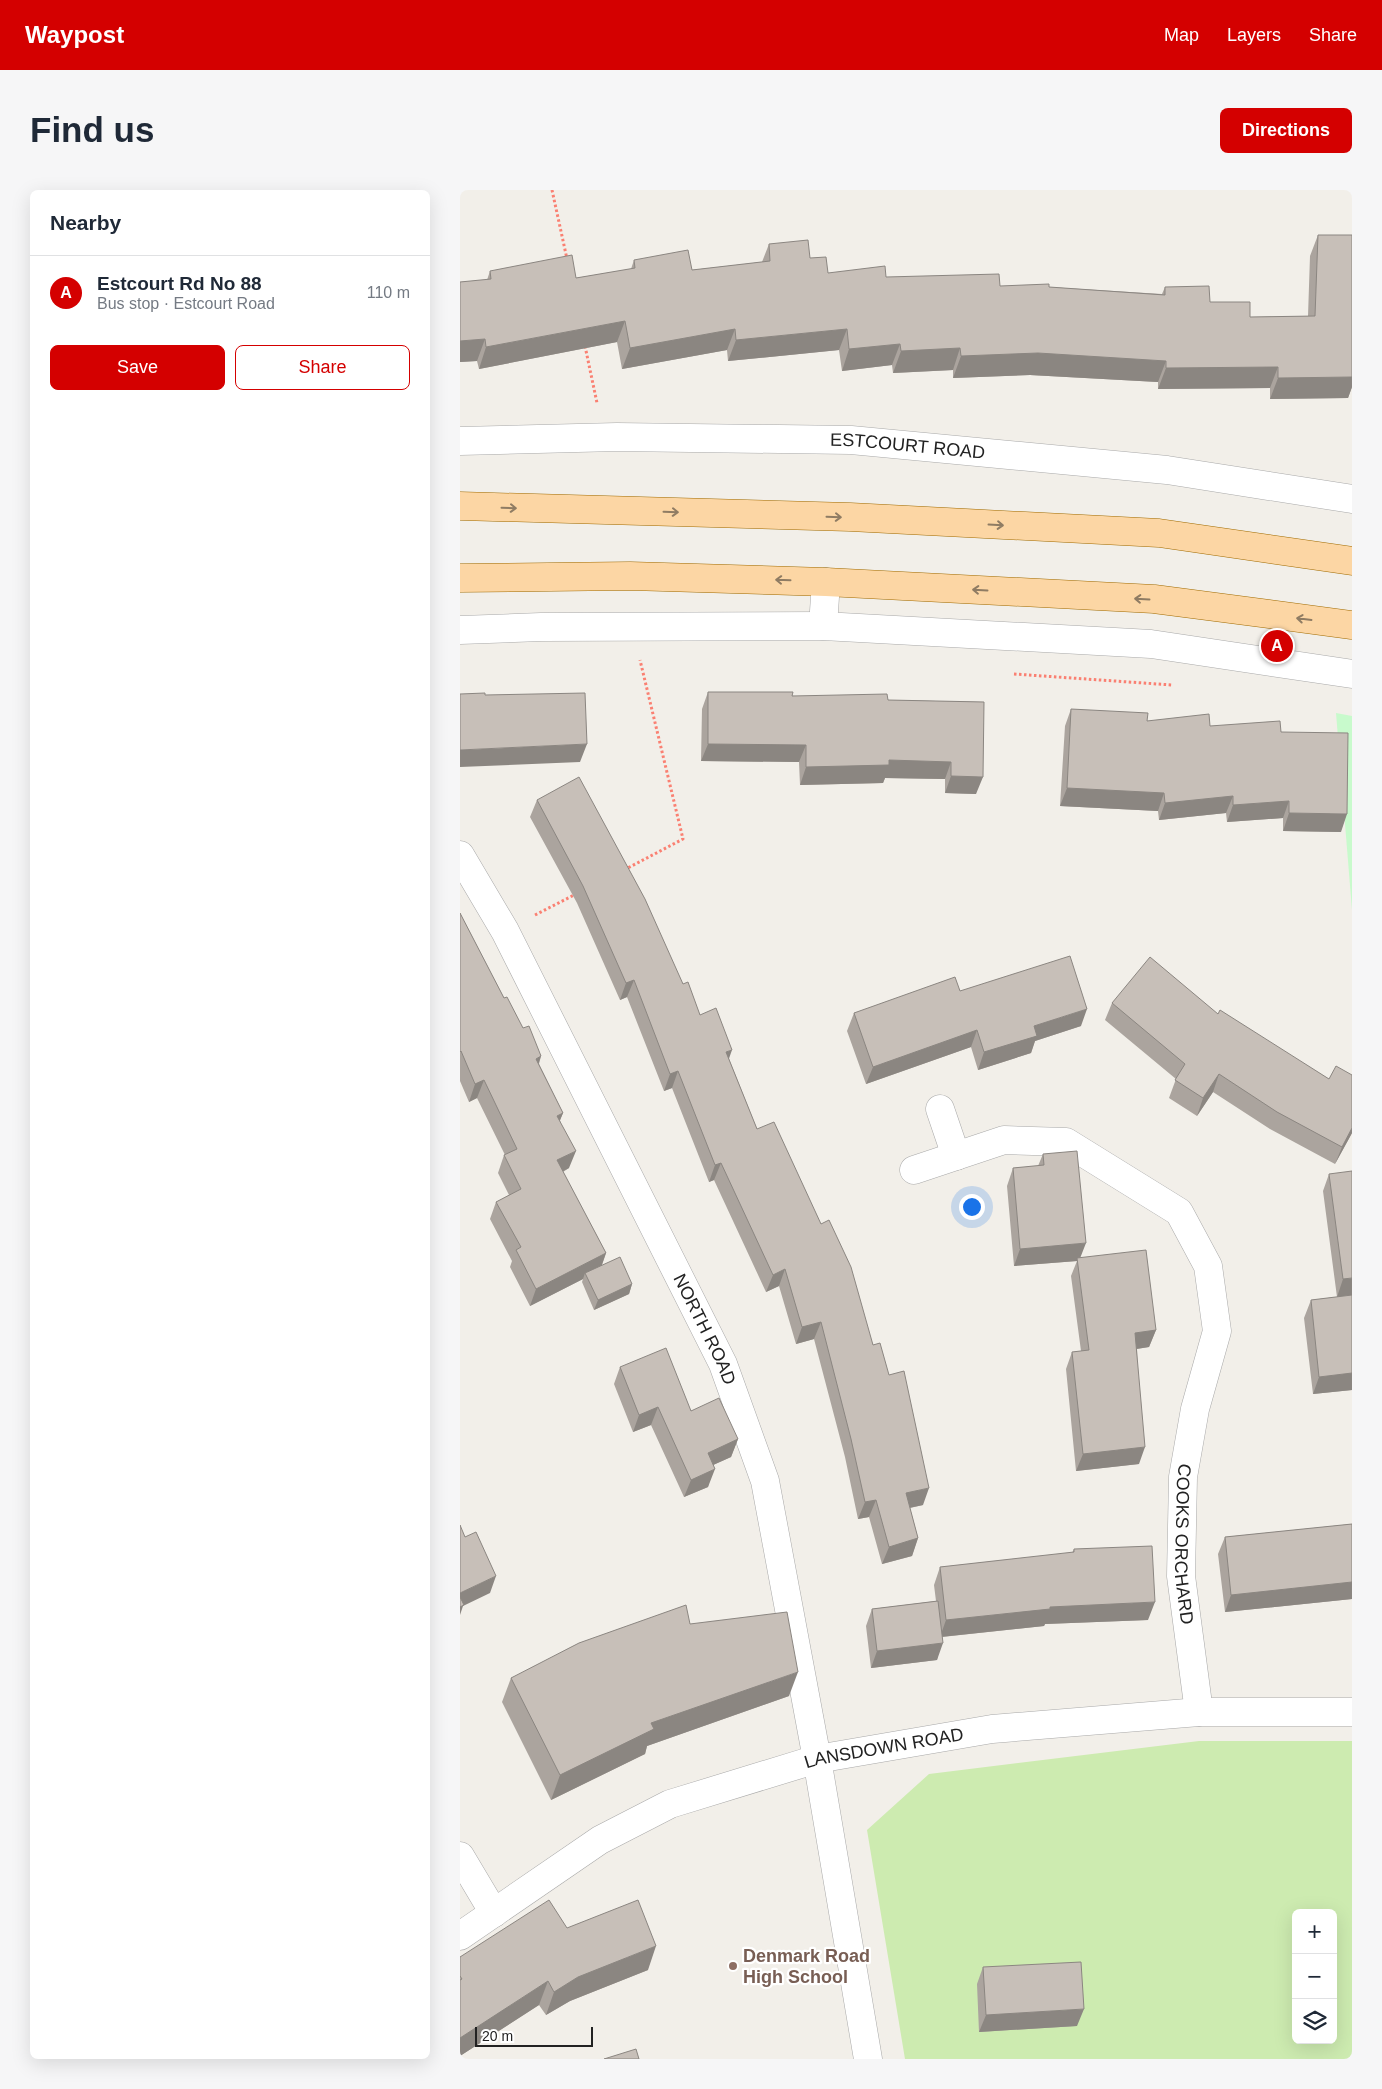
<!DOCTYPE html>
<html lang="en">
<head>
<meta charset="utf-8">
<style>
  body { margin:0; font-family:Arial,sans-serif; background:#f6f6f7; color:#1f2937 }
  .controls { position:absolute; right:15px; bottom:15px; display:grid; overflow:hidden; border-radius:8px; box-shadow:0 5px 20px #0002 }
  .controls button { width:45px; height:45px; display:grid; place-items:center; padding:0; border:0; border-bottom:1px solid #e0e1e3; background:#fff; color:#1f2937; font:25px sans-serif }
  .scale { position:absolute; left:15px; bottom:12px; width:118px; box-sizing:border-box; padding-left:5px; border:2px solid #222; border-top:0; font-size:14px; line-height:18px; white-space:nowrap; color:#222; -webkit-text-stroke:4px #fff; paint-order:stroke }
  .you { position:absolute; left:511px; top:1016px; width:18px; height:18px; margin:-12px; border:4px solid #fff; border-radius:50%; background:#1a73e8; box-shadow:0 0 0 8px #1a73e833 }
  .badge { display:grid; place-items:center; width:32px; height:32px; border-radius:50%; background:#d40000; color:#fff; font-size:16px; font-weight:700 }
  .pin { position:absolute; translate:-50% -50%; border:2px solid #fff; box-shadow:0 1px 5px #0006 }
  .list { margin:0; padding:0; list-style:none }
  h2 { display:flex; justify-content:space-between; align-items:center; height:65px; margin:0; padding:0 20px; font-size:21px }
  h2 small { font-size:16px; font-weight:400; color:#747a83 }
  .list li { display:grid; grid-template-columns:32px 1fr auto; gap:15px; align-items:center; box-sizing:border-box; height:75px; padding:0 20px; border-top:1px solid #e0e1e3 }
  .list b { display:block; font-size:19px; white-space:nowrap }
  .list p { margin:0; font-size:16px; white-space:nowrap; color:#747a83 }
  .list em { font-size:16px; font-style:normal; color:#747a83 }
  .actions { display:flex; gap:10px; padding:15px 20px }
  .actions a { flex:1; padding:11px 0; border:1px solid #d40000; border-radius:8px; text-align:center; font-size:18px; color:#d40000 }
  .actions .main { background:#d40000; color:#fff }
  .icon { flex:none; width:28px; height:28px; fill:none; stroke:currentColor; stroke-width:2; stroke-linecap:round; stroke-linejoin:round }
  .map { position:relative; flex:none; width:892px; height:1869px; overflow:hidden; border-radius:8px }
  header { display:flex; align-items:center; gap:30px; box-sizing:border-box; height:70px; padding:0 25px; background:#d40000; color:#fff }
  header strong { font-size:24px }
  nav { display:flex; gap:28px; margin-inline-start:auto; font-size:18px }
  .intro { display:flex; align-items:center; justify-content:space-between; box-sizing:border-box; height:120px; padding:0 30px }
  h1 { margin:0; font-size:35px }
  .button { padding:12px 22px; border-radius:8px; background:#d40000; color:#fff; font-size:18px; font-weight:700 }
  main { display:flex; gap:30px; padding:0 30px }
  aside { flex:1; background:#fff; border-radius:8px; box-shadow:0 5px 20px #0002 }
  .map>svg:first-child { display:block }
  .grass { fill:#cdebb0; fill-rule:evenodd }
  .park { fill:#c8facc }
  .lines { fill:none; stroke-linecap:round; stroke-linejoin:round }
  .minor-casing { stroke:#a9a9a9; stroke-width:29 }
  .major-casing { stroke:#a06b00; stroke-width:29 }
  .path { stroke:#fa8072; stroke-width:3; stroke-dasharray:2.5 2.5; stroke-linecap:butt }
  .minor { stroke:#fff; stroke-width:28 }
  .major { stroke:#fcd6a4; stroke-width:28 }
  .wall { fill:#aba49e }
  .shaded-wall { fill:#8b8681 }
  .building { fill:#c7bfb8; stroke:#8b8681 }
  .oneway { stroke:#8f7c63 }
  .education-dot { fill:#8d6e63; stroke:#fff; stroke-width:2 }
  .labels { text-anchor:middle; dominant-baseline:central; stroke-width:4.5; stroke-linejoin:round; paint-order:stroke }
  .street-label { font-size:18px; fill:#222; stroke:#fff }
  .education-label { font-size:18px; font-weight:bold; fill:#785e54; stroke:#fff; text-anchor:start }
</style>
</head>
<body>
<header>
<strong>Waypost</strong>
<nav><a>Map</a><a>Layers</a><a>Share</a></nav>
</header>
<div class="intro"><h1>Find us</h1><a class="button">Directions</a></div>
<main>
<aside>
<h2>Nearby<small></small></h2>
<ul class="list">
<li><span class="badge">A</span><div><b>Estcourt Rd No 88</b><p>Bus stop · Estcourt Road</p></div><em>110 m</em></li>
</ul>
<div class="actions"><a class="main">Save</a><a>Share</a></div>
</aside>
<div class="map">
<svg width="892" height="1869" viewBox="0 0 892 1869">
  <rect width="100%" height="100%" fill="#f2efe9"/>
  <path class="grass" d="M 739,1551 L 892,1551 L 892,1869 L 445,1869 L 407,1640 L 469,1584 ZM 836,1723 L 873,1723 L 873,1850 L 836,1850 Z"/>
  <path class="park" d="M 876,523 L 892,526 L 892,720 Z"/>
  <g class="lines">
    <defs>
      <g id="minor">
        <path id="s1" d="M 0,251 L 157,247 L 391,250 L 707,280 L 892,309"/>
        <path d="M 363,436 L 366,392"/>
        <path d="M 0,440 L 81,437 L 363,436 L 691,454 L 892,484"/>
        <path id="s2" d="M 0,665 L 45,741 L 263,1174 L 305,1291 L 357,1569 L 408,1869"/>
        <path d="M 480,919 L 496,966"/>
        <path id="s3" d="M 454,980 L 544,950 L 606,952 L 719,1022 L 748,1076 L 757,1141 L 735,1219 L 723,1287 L 721,1386 L 739,1522"/>
        <path d="M 0,1666 L 34,1723"/>
        <path id="s4" d="M 0,1746 L 140,1650 L 210,1614 L 357,1569 L 532,1539 L 739,1522 L 892,1522"/>
      </g>
      <path id="major" d="M 0,316 L 390,327 L 699,343 L 892,371
        M 0,388 L 170,386 L 366,392 L 694,409 L 892,435"/>
    </defs>
    <use href="#minor" class="minor-casing"/>
    <use href="#major" class="major-casing"/>
    <path class="path" d="M 92,0 L 107,69
      M 125,156 L 137,213
      M 554,484 L 712,495
      M 164,680 L 223,649 L 180,470
      M 75,725 L 116,704"/>
    <use href="#minor" class="minor"/>
    <use href="#major" class="major"/>
  </g>
  <path class="wall" d="M 858,45 L 892,45 L 892,197 L 888,208 L 810,209 L 810,198 L 698,199 L 698,192 L 570,185 L 493,188 L 493,180 L 433,183 L 432,175 L 382,181 L 379,160 L 268,171 L 267,160 L 162,179 L 157,152 L 19,179 L 17,171 L 0,172 L 0,92 L 27,90 L 30,81 L 116,88 L 171,79 L 174,70 L 232,80 L 302,72 L 309,54 L 350,68 L 368,83 L 426,87 L 540,96 L 589,97 L 702,104 L 705,97 L 790,127 L 848,126 L 850,66 Z
    M 248,502 L 428,510 L 524,512 L 516,604 L 485,603 L 485,589 L 425,588 L 423,593 L 340,595 L 339,572 L 241,571 L 242,519 Z
    M 611,519 L 687,531 L 821,542 L 881,642 L 823,641 L 823,628 L 767,632 L 766,623 L 699,630 L 698,621 L 600,616 L 605,536 Z
    M 77,610 L 223,794 L 240,825 L 269,869 L 297,939 L 413,1155 L 463,1315 L 450,1318 L 458,1348 L 452,1366 L 422,1374 L 409,1327 L 398,1329 L 385,1267 L 354,1149 L 336,1154 L 319,1096 L 306,1102 L 254,990 L 249,992 L 212,898 L 204,901 L 167,807 L 160,810 L 117,713 L 70,627 Z
    M 0,723 L 44,808 L 63,838 L 81,866 L 79,874 L 103,923 L 100,930 L 109,978 L 103,982 L 146,1063 L 142,1075 L 172,1094 L 169,1104 L 134,1120 L 122,1092 L 123,1089 L 70,1116 L 50,1077 L 52,1071 L 30,1029 L 36,1012 L 49,1005 L 38,983 L 44,965 L 45,965 L 17,908 L 9,912 L 0,891 Z
    M 500,801 L 621,836 L 575,851 L 571,863 L 518,880 L 511,857 L 406,894 L 387,841 L 394,823 Z
    M 652,813 L 758,824 L 869,889 L 892,885 L 892,943 L 875,974 L 810,939 L 753,902 L 737,926 L 709,908 L 716,889 L 645,830 Z
    M 583,964 L 620,1068 L 696,1140 L 689,1157 L 677,1159 L 679,1274 L 616,1281 L 606,1179 L 612,1162 L 621,1161 L 611,1086 L 617,1071 L 554,1076 L 547,996 L 553,978 L 578,976 Z
    M 869,984 L 892,1105 L 877,1107 L 863,1001 Z
    M 892,1105 L 892,1200 L 853,1204 L 844,1128 L 851,1110 Z
    M 160,1177 L 278,1249 L 271,1267 L 253,1275 L 248,1297 L 224,1307 L 191,1235 L 173,1242 L 154,1194 Z
    M 892,1334 L 892,1409 L 765,1422 L 758,1364 L 765,1347 Z
    M 614,1359 L 688,1430 L 585,1434 L 584,1436 L 482,1447 L 477,1470 L 411,1478 L 406,1436 L 412,1419 L 476,1411 L 474,1395 L 480,1377 L 612,1363 Z
    M 230,1434 L 329,1506 L 187,1556 L 185,1564 L 91,1610 L 42,1512 L 51,1488 Z
    M 107,1738 L 188,1780 L 110,1811 L 86,1825 L 79,1815 L 0,1866 L 0,1767 Z
    M 523,1777 L 617,1836 L 519,1842 L 517,1794 Z"/>
  <path class="shaded-wall" d="M 165,131 L 157,152 L 19,179 L 26,157 Z
    M 275,139 L 267,160 L 162,179 L 170,158 Z
    M 387,139 L 379,160 L 268,171 L 276,150 Z
    M 25,149 L 17,171 L 0,172 L 0,151 Z
    M 440,154 L 432,175 L 382,181 L 389,159 Z
    M 500,158 L 493,180 L 433,183 L 441,161 Z
    M 578,163 L 706,171 L 698,192 L 570,185 L 493,188 L 501,166 Z
    M 818,177 L 810,198 L 698,199 L 706,178 Z
    M 892,187 L 892,197 L 888,208 L 810,209 L 818,188 Z
    M 127,554 L 120,572 L 0,577 L 0,560 Z
    M 248,554 L 346,555 L 339,572 L 241,571 Z
    M 429,570 L 491,572 L 485,589 L 425,588 L 423,593 L 340,595 L 346,577 Z
    M 491,586 L 523,587 L 516,604 L 485,603 Z
    M 607,598 L 704,603 L 698,621 L 600,616 Z
    M 773,606 L 766,623 L 699,630 L 705,613 Z
    M 829,611 L 823,628 L 767,632 L 773,615 Z
    M 829,623 L 887,624 L 881,642 L 823,641 Z
    M 174,790 L 167,807 L 160,810 L 166,793 Z
    M 627,819 L 621,836 L 575,851 L 571,863 L 518,880 L 524,862 L 574,836 Z
    M 517,840 L 511,857 L 406,894 L 413,877 Z
    M 272,860 L 266,877 L 266,862 Z
    M 81,866 L 75,884 L 76,869 Z
    M 218,881 L 212,898 L 204,901 L 210,884 Z
    M 759,884 L 753,902 L 737,926 L 743,908 Z
    M 24,890 L 17,908 L 9,912 L 15,894 Z
    M 103,923 L 96,940 L 97,926 Z
    M 892,938 L 892,943 L 875,974 L 882,957 Z
    M 116,961 L 109,978 L 90,988 L 97,970 Z
    M 261,973 L 254,990 L 249,992 L 255,975 Z
    M 626,1053 L 619,1071 L 617,1068 L 617,1071 L 554,1076 L 560,1059 Z
    M 146,1063 L 140,1080 L 125,1083 L 123,1089 L 70,1116 L 76,1099 Z
    M 325,1079 L 319,1096 L 306,1102 L 313,1085 Z
    M 892,1088 L 892,1105 L 877,1107 L 883,1089 Z
    M 172,1094 L 169,1104 L 134,1120 L 138,1110 Z
    M 361,1132 L 354,1149 L 336,1154 L 342,1137 Z
    M 696,1140 L 689,1157 L 669,1160 L 675,1143 Z
    M 892,1183 L 892,1200 L 853,1204 L 859,1187 Z
    M 198,1217 L 191,1235 L 173,1242 L 179,1225 Z
    M 278,1249 L 271,1267 L 242,1280 L 248,1263 Z
    M 685,1257 L 679,1274 L 616,1281 L 623,1264 Z
    M 255,1279 L 248,1297 L 224,1307 L 231,1290 Z
    M 469,1298 L 463,1315 L 439,1320 L 446,1303 Z
    M 416,1310 L 409,1327 L 398,1329 L 405,1312 Z
    M 458,1348 L 452,1366 L 422,1374 L 429,1357 Z
    M 36,1386 L 30,1403 L 3,1416 L 0,1425 L 0,1403 Z
    M 892,1392 L 892,1409 L 765,1422 L 771,1405 Z
    M 695,1412 L 688,1430 L 585,1434 L 584,1436 L 480,1447 L 486,1430 L 590,1417 Z
    M 483,1453 L 477,1470 L 411,1478 L 417,1461 Z
    M 338,1482 L 329,1506 L 187,1556 L 185,1564 L 91,1610 L 100,1585 L 191,1533 Z
    M 196,1756 L 188,1780 L 110,1811 L 86,1825 L 94,1802 L 118,1787 Z
    M 88,1791 L 79,1815 L 0,1866 L 0,1848 Z
    M 624,1819 L 617,1836 L 519,1842 L 526,1825 Z"/>
  <path class="building" d="M 858,45 L 892,45 L 892,187 L 818,188 L 818,177 L 706,178 L 706,171 L 578,163 L 501,166 L 500,158 L 441,161 L 440,154 L 389,159 L 387,139 L 276,150 L 275,139 L 170,158 L 165,131 L 26,157 L 25,149 L 0,151 L 0,92 L 31,89 L 30,81 L 112,65 L 116,88 L 175,78 L 174,70 L 228,60 L 232,80 L 310,71 L 309,54 L 348,50 L 350,68 L 366,67 L 368,83 L 425,76 L 426,87 L 539,84 L 540,96 L 589,94 L 589,97 L 705,105 L 705,97 L 749,96 L 750,112 L 790,112 L 790,127 L 855,126 Z
    M 248,502 L 333,502 L 332,506 L 427,504 L 428,510 L 524,512 L 523,587 L 491,586 L 491,572 L 429,570 L 429,575 L 346,577 L 346,555 L 248,554 Z
    M 25,503 L 25,505 L 125,503 L 127,554 L 0,560 L 0,504 Z
    M 611,519 L 688,523 L 687,531 L 749,524 L 750,536 L 820,531 L 821,542 L 888,543 L 887,624 L 829,623 L 829,611 L 773,615 L 773,606 L 705,613 L 704,603 L 607,598 Z
    M 119,587 L 185,709 L 223,794 L 228,792 L 240,825 L 256,818 L 272,860 L 266,862 L 297,939 L 314,932 L 361,1034 L 369,1030 L 391,1077 L 413,1155 L 420,1153 L 429,1185 L 444,1181 L 469,1298 L 446,1303 L 458,1348 L 429,1357 L 416,1310 L 405,1312 L 391,1249 L 361,1132 L 342,1137 L 325,1079 L 313,1085 L 261,973 L 255,975 L 218,881 L 210,884 L 174,790 L 166,793 L 123,696 L 77,610 Z
    M 0,723 L 44,808 L 47,807 L 63,838 L 69,836 L 81,866 L 76,869 L 103,923 L 97,926 L 116,961 L 97,970 L 146,1063 L 76,1099 L 56,1060 L 61,1057 L 36,1012 L 61,999 L 44,965 L 57,959 L 24,890 L 15,894 L 1,861 L 0,862 Z
    M 610,766 L 627,819 L 574,836 L 577,846 L 524,862 L 517,840 L 413,877 L 394,823 L 495,787 L 500,801 Z
    M 690,767 L 758,824 L 760,820 L 869,889 L 876,876 L 892,885 L 892,938 L 882,957 L 817,922 L 759,884 L 743,908 L 715,890 L 725,874 L 652,813 Z
    M 617,961 L 626,1053 L 560,1059 L 553,978 L 584,975 L 583,964 Z
    M 892,981 L 892,1088 L 883,1089 L 869,984 Z
    M 686,1060 L 696,1140 L 675,1143 L 685,1257 L 623,1264 L 612,1162 L 629,1160 L 617,1068 Z
    M 160,1067 L 172,1094 L 138,1110 L 125,1083 Z
    M 892,1105 L 892,1183 L 859,1187 L 851,1110 Z
    M 206,1158 L 231,1221 L 259,1208 L 278,1249 L 248,1263 L 255,1279 L 231,1290 L 198,1217 L 179,1225 L 160,1177 Z
    M 892,1334 L 892,1392 L 771,1405 L 765,1347 Z
    M 0,1335 L 5,1347 L 16,1342 L 36,1386 L 0,1403 Z
    M 692,1356 L 695,1412 L 590,1417 L 590,1419 L 486,1430 L 480,1377 L 614,1362 L 614,1359 Z
    M 0,1407 L 4,1415 L 0,1417 Z
    M 478,1411 L 483,1453 L 417,1461 L 412,1419 Z
    M 226,1415 L 230,1434 L 327,1422 L 338,1482 L 191,1533 L 194,1539 L 100,1585 L 51,1488 L 119,1453 Z
    M 89,1710 L 107,1738 L 178,1710 L 196,1756 L 118,1787 L 94,1802 L 88,1791 L 0,1848 L 0,1790 L 2,1789 L 0,1786 L 0,1767 Z
    M 621,1772 L 624,1819 L 526,1825 L 523,1777 Z
    M 176,1859 L 179,1869 L 144,1869 Z"/>
  <defs><path id="oneway-shaft" d="M-6 0H5M1.5-3L5.5 0L1.5 3" fill="none" stroke-width="1.6" stroke-linecap="round" stroke-linejoin="round" transform="scale(1.25)"/></defs>
  <g class="oneway">
    <use href="#oneway-shaft" transform="translate(49 318) rotate(2)"/>
    <use href="#oneway-shaft" transform="translate(211 322) rotate(2)"/>
    <use href="#oneway-shaft" transform="translate(374 327) rotate(2)"/>
    <use href="#oneway-shaft" transform="translate(536 335) rotate(3)"/>
    <use href="#oneway-shaft" transform="translate(323 390) rotate(-178)"/>
    <use href="#oneway-shaft" transform="translate(520 400) rotate(-177)"/>
    <use href="#oneway-shaft" transform="translate(682 409) rotate(-177)"/>
    <use href="#oneway-shaft" transform="translate(844 429) rotate(-173)"/>
  </g>
  <circle class="education-dot" cx="273" cy="1776" r="5"/>
  <g class="labels">
    <g class="street-label">
      <text stroke="none"><textPath href="#s1" startOffset="448">ESTCOURT ROAD</textPath></text>
      <text stroke="none"><textPath href="#s2" startOffset="534">NORTH ROAD</textPath></text>
      <text stroke="none"><textPath href="#s3" startOffset="634">COOKS ORCHARD</textPath></text>
      <text stroke="none"><textPath href="#s4" startOffset="470">LANSDOWN ROAD</textPath></text>
    </g>
    <g class="education-label">
      <text x="283" y="1766">Denmark Road<tspan x="283" dy="21">High School</tspan></text>
    </g>
  </g>
</svg>
<div class="controls">
<button>+</button>
<button>−</button>
<button><svg class="icon" aria-label="layers" viewBox="0 0 24 24"><path d="M12 4l9 5-9 5-9-5zM3 14l9 5 9-5"/></svg></button>
</div>
<div class="scale">20 m</div>
<div class="you"></div>
<div class="pin badge" style="left:817px;top:456px">A</div>
</div>
</main>
</body>
</html>
